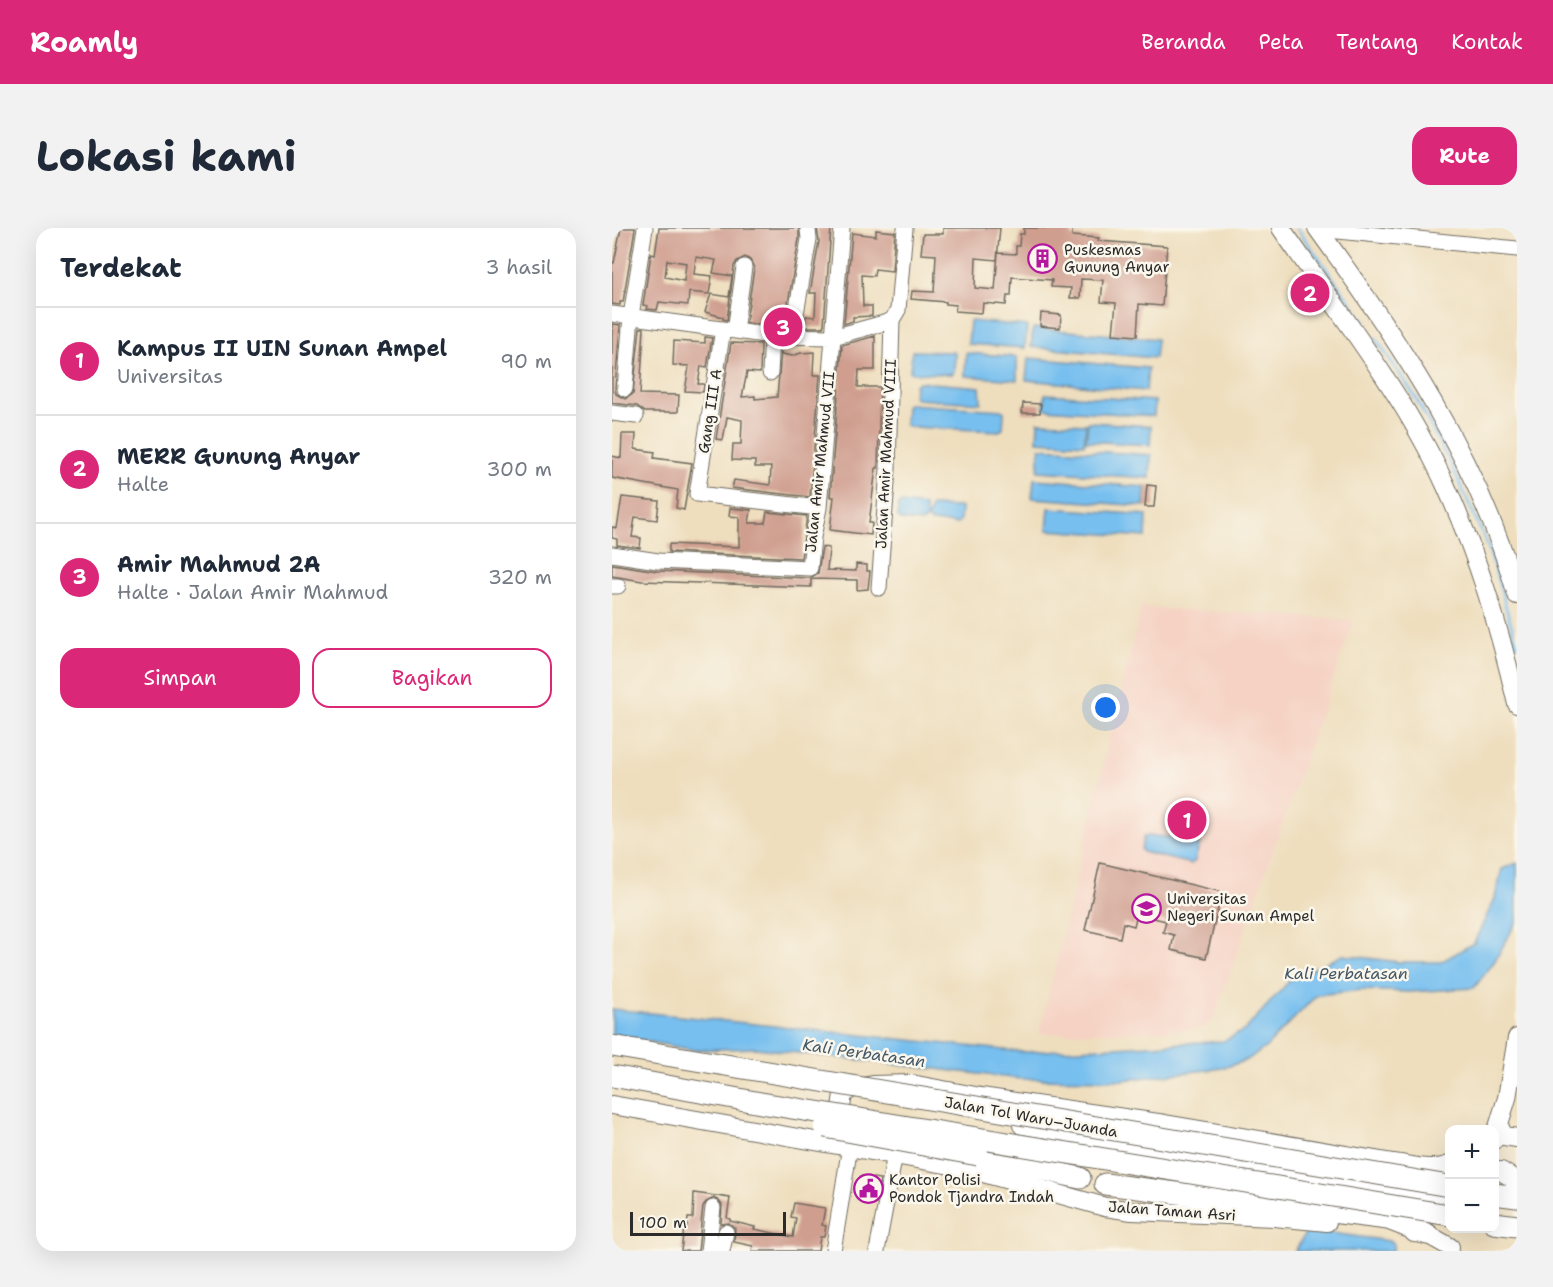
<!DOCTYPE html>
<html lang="id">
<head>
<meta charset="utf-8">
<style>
  body { margin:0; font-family:"Shantell Sans",sans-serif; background:#f2f2f3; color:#1f2937 }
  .controls { position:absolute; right:18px; bottom:18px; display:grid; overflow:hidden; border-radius:12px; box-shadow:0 6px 24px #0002 }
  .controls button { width:54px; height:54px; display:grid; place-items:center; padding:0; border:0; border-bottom:2px solid #e0e1e3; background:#fff; color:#1f2937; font:30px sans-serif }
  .scale { position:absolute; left:18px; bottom:15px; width:156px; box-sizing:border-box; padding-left:6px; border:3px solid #2b2b2b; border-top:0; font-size:16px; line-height:21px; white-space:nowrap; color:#2b2b2b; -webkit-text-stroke:4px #fbf7ec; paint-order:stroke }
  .you { position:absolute; left:494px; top:480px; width:21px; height:21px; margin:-15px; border:4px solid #fff; border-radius:50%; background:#1a73e8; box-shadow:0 0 0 9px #1a73e833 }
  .badge { display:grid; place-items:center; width:39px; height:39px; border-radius:50%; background:#db2777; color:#fff; font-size:20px; font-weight:700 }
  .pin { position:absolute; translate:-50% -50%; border:3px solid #fff; box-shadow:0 2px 6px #0006 }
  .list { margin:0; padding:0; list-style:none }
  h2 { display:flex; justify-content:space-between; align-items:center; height:78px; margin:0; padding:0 24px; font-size:26px }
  h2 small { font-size:20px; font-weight:400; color:#747a83 }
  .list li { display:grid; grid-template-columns:39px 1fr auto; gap:18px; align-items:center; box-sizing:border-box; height:108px; padding:0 24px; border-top:2px solid #e0e1e3 }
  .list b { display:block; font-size:22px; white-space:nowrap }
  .list p { margin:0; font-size:20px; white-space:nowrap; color:#747a83 }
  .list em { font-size:20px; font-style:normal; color:#747a83 }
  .actions { display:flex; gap:12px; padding:18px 24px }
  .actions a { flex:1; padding:14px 0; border:2px solid #db2777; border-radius:18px; text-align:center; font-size:21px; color:#db2777 }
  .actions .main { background:#db2777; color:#fff }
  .map { position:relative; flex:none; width:905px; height:1023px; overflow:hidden; border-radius:18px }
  header { display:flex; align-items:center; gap:36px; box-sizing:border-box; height:84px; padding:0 30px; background:#db2777; color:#fff }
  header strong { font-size:28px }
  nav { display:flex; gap:33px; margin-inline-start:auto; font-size:21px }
  .intro { display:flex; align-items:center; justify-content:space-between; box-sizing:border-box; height:144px; padding:0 36px }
  h1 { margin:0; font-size:42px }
  .button { padding:15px 27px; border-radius:18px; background:#db2777; color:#fff; font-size:21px; font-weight:700 }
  main { display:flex; gap:36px; padding:0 36px }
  aside { flex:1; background:#fff; border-radius:18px; box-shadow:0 6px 24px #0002 }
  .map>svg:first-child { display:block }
  .built { fill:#f5d2c3 }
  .water { fill:#77bfef; stroke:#51758d; stroke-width:1.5 }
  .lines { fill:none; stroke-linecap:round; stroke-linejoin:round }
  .stream { stroke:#77bfef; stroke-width:3 }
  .building { fill:#cf9e8f; fill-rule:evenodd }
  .minor-casing { stroke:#6f6a5e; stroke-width:17 }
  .major-casing { stroke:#6f6a5e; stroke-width:20 }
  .highway-casing { stroke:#6f6a5e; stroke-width:23 }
  .minor { stroke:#fff; stroke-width:15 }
  .major { stroke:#fff; stroke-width:18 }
  .highway { stroke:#fff; stroke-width:21 }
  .highway-bridge-casing { stroke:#6f6a5e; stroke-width:23; stroke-linecap:butt }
  .highway-bridge { stroke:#fff; stroke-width:21 }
  .labels { text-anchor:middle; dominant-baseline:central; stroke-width:5; stroke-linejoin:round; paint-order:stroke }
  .poi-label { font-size:15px; fill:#2b2b2b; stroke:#fbf7ec; text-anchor:start }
  .street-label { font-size:15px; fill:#2b2b2b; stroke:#fbf7ec }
  .water-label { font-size:16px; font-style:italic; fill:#425766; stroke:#fbf7ec }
</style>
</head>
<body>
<header>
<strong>Roamly</strong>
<nav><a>Beranda</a><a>Peta</a><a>Tentang</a><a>Kontak</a></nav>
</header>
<div class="intro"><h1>Lokasi kami</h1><a class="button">Rute</a></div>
<main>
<aside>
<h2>Terdekat<small>3 hasil</small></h2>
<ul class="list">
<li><span class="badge">1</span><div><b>Kampus II UIN Sunan Ampel</b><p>Universitas</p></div><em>90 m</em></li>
<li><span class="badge">2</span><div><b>MERR Gunung Anyar</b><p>Halte</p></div><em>300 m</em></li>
<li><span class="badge">3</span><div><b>Amir Mahmud 2A</b><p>Halte · Jalan Amir Mahmud</p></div><em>320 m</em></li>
</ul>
<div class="actions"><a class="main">Simpan</a><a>Bagikan</a></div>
</aside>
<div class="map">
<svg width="905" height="1023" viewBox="0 0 905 1023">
  <rect width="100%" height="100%" fill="#fbf7ec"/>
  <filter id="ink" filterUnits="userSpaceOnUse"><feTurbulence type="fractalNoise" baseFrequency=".0167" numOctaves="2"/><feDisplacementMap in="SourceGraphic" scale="12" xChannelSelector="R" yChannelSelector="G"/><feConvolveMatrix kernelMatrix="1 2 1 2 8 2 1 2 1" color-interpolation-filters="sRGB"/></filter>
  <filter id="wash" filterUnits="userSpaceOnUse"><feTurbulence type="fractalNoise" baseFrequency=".008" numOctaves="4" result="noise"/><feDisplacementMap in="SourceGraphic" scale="24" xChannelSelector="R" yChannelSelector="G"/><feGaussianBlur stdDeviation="1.35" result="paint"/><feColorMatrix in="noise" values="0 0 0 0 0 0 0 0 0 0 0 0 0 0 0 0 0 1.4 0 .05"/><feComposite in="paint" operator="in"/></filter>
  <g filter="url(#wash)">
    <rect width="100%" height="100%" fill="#eedebe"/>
    <path class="built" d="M 529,379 L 742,392 L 601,793 L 593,799 L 579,802 L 427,806 Z"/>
    <path class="water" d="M 358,93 L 415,98 L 413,120 L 356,116 Z
      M 421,100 L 545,111 L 543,130 L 419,119 Z
      M 300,123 L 341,124 L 343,126 L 342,144 L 340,146 L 300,145 L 298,143 Z
      M 354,125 L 405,129 L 405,152 L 353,148 Z
      M 416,130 L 536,140 L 534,163 L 414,152 Z
      M 307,154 L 368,159 L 369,175 L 304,171 L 302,168 L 303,157 Z
      M 433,166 L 543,173 L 542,188 L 432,181 Z
      M 296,176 L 389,182 L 392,184 L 391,201 L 387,203 L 297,199 L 293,196 L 294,178 Z
      M 426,194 L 474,196 L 472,216 L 425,213 Z
      M 476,194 L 539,198 L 538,217 L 474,213 Z
      M 428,220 L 539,227 L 538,250 L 426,243 Z
      M 422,251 L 533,259 L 532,278 L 420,270 Z
      M 289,275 L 313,278 L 314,289 L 317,287 L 319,278 L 347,279 L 349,280 L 348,293 L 345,296 L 319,294 L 315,291 L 310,294 L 289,292 L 286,290 L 286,278 Z
      M 437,280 L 535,287 L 534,309 L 435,302 Z
      M 532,608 L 589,610 L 583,633 L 579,636 L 531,624 L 529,621 Z
      M 905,635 L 905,693 L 882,734 L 862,760 L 797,764 L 749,762 L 705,767 L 654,819 L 635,832 L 611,840 L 511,852 L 410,851 L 144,820 L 82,822 L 0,807 L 0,781 L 412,824 L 612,813 L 633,802 L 680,750 L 731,727 L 787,734 L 829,734 L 862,715 L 883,670 L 890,641 Z
      M 698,1002 L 777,1013 L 781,1015 L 781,1023 L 683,1023 L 694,1004 Z"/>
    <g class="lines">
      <path class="stream" d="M 685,0 L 753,95
        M 764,111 L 804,170 L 843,245 L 876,318 L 905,417"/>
    </g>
    <g id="blocks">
      <path class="building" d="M 9,0 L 23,0 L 11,74 L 8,74 L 8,77 L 0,76 L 0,34 L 2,35 Z
        M 47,0 L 187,0 L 187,11 L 172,98 L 134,95 L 142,40 L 138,32 L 133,29 L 125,33 L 122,38 L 115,92 L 111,91 L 111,89 L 93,84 L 99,66 L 117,69 L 120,48 L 101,45 L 104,32 L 84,29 L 82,46 L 100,48 L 97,66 L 77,64 L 76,77 L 47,74 L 45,82 L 35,81 L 36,78 L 31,77 L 39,26 L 43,27 ZM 55,32 L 74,35 L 72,53 L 53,49 Z
        M 205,0 L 219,0 L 212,96 L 211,99 L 192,99 L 194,88 L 203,89 L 204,65 L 198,65 L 207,13 Z
        M 331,0 L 388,0 L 385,32 L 364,30 L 363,60 L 383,62 L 386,25 L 404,26 L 404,18 L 407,18 L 408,6 L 412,6 L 412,0 L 460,0 L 460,8 L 487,10 L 486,13 L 555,18 L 550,78 L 527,76 L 525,108 L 501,106 L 504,75 L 489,74 L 491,52 L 469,51 L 468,70 L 458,70 L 459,60 L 439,59 L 440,52 L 400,49 L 399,68 L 395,68 L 394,77 L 371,75 L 370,85 L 343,83 L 344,77 L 334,76 L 334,74 L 299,71 L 300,63 L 322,64 L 324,27 L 309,26 L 311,6 L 331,6 Z
        M 264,2 L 283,4 L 280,43 L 263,41 L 262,48 L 250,47 L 251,78 L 260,78 L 260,88 L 241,89 L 241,93 L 232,96 L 240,5 L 264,8 Z
        M 429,85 L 449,87 L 448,100 L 428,98 Z
        M 0,96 L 8,97 L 3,160 L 4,166 L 13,171 L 21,166 L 28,100 L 32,100 L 28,166 L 67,167 L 66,184 L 33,184 L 25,178 L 0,175 Z
        M 263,108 L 263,142 L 247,142 L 246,159 L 268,159 L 266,240 L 264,240 L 257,295 L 260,295 L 259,307 L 218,302 L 222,269 L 218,269 L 230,117 Z
        M 93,109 L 100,110 L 95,139 L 89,138 L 86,156 L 92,156 L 91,164 L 73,163 L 77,138 L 61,137 L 62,113 L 93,115 Z
        M 119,115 L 149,116 L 148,145 L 135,144 L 130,169 L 143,168 L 143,171 L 165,169 L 169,124 L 170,126 L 180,128 L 189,125 L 202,124 L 201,147 L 208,147 L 198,269 L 120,260 L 122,252 L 158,257 L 159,239 L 143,239 L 143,233 L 120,232 L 121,216 L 129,216 L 130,192 L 115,189 L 111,212 L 104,211 Z
        M 411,175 L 429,176 L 428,185 L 410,185 Z
        M 10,206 L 24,206 L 23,221 L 43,224 L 42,230 L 80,235 L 72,282 L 64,280 L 66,262 L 0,250 L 0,228 L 9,230 Z
        M 535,257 L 544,258 L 542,279 L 533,279 Z
        M 10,269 L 47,273 L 45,292 L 23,289 L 20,309 L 29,310 L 28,320 L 5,317 L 5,311 L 0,310 L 0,299 L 5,300 Z
        M 118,280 L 139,282 L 137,295 L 153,295 L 155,284 L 195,288 L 189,330 L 57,324 L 57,316 L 127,319 L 127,289 L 117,288 Z
        M 210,319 L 217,320 L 215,342 L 244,343 L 244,336 L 255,337 L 255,343 L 258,343 L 256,361 L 245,362 L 245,352 L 199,351 L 199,359 L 30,353 L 0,348 L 0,336 L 45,343 L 198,350 L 206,345 Z
        M 488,635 L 610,664 L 594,730 L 559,722 L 562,707 L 551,704 L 554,693 L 525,686 L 522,698 L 511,695 L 508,710 L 473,702 Z
        M 249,948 L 268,951 L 264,975 L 245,971 Z
        M 82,965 L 118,970 L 115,990 L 118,991 L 118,993 L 143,999 L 142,1001 L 181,1009 L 184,990 L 179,989 L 182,975 L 213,980 L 210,997 L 214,998 L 212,1009 L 208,1009 L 206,1023 L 140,1023 L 141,1018 L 122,1014 L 123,1000 L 117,995 L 109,996 L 110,977 L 107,973 L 102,970 L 94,974 L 91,978 L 86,1023 L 69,1023 L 72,1000 L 75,1000 L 76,990 L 81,990 Z"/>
    </g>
  </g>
  <g filter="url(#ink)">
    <use href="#blocks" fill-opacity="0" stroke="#6f6a5e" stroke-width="1.5"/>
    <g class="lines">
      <defs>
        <path id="minor" d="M 706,1 L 905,21
          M 0,86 L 160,108 L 221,109 L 272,95 L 280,92 L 286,82 L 293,0
          M 111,101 L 85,266 L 207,280
          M 123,103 L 132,39
          M 180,109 L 197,11 L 196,2
          M 158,145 L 160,108
          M 13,161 L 19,88 L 33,0
          M 0,185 L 24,188
          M 0,326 L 46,333 L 198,340 L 201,309 L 207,280 L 230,0
          M 0,358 L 6,358
          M 267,360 L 276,241 L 280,92
          M 96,1023 L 101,980
          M 110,1023 L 114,1004
          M 221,1023 L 238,918
          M 265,1023 L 283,926"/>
        <path id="major" d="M 669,0 C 725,82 792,166 833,256 C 866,329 887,398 905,476
          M 705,0 C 788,114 866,231 905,367
          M 0,877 L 350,939 L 493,979 L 520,983 L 662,989 L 715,994
          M 410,897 L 831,970
          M 887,898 L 892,908 L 905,910
          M 226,900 L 231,866 L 239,861 L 261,857 L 299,856 L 369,869 L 553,896 L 781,935 C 798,937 821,944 837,937
          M 882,912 L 895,870 L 905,810
          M 882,943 L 889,943 L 905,953
          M 802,1005 L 815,1006 L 838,1019"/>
        <path id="highway" d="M 366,927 L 468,950
          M 493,956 L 776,991 L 815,1006
          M 882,966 L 905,969
          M 882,995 L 905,998"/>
      </defs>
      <use href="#minor" class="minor-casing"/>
      <use href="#major" class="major-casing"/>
      <use href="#highway" class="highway-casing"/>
      <use href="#minor" class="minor"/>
      <use href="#major" class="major"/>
      <use href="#highway" class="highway"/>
      <defs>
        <path id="highway-bridge" d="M 0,818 L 837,958
          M 0,848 L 149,875 L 837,987
          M 213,899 L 366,927"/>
      </defs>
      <use href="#highway-bridge" class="highway-bridge-casing"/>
      <use href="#highway-bridge" class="highway-bridge"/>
    </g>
  </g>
  <defs>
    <symbol id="building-ring" viewBox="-11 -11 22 22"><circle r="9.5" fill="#fbf7ec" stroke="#b5179e" stroke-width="1.5"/><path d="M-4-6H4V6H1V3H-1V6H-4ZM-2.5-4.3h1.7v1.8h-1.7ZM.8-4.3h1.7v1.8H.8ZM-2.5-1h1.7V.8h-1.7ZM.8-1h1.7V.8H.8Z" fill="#b5179e"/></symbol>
    <symbol id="university-ring" viewBox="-11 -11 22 22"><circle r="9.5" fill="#fbf7ec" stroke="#b5179e" stroke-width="1.5"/><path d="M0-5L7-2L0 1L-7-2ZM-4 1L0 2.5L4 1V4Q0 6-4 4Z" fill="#b5179e"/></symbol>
    <symbol id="civic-ring" viewBox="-11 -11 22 22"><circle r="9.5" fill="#fbf7ec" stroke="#b5179e" stroke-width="1.5"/><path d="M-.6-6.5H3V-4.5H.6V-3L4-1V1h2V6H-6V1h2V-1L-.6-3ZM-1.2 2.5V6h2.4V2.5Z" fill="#b5179e"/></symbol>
  </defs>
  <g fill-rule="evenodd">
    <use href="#building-ring" x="414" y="14" width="33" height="33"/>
    <use href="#university-ring" x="518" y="664" width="33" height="33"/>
    <use href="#civic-ring" x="240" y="944" width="33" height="33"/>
  </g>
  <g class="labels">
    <g class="poi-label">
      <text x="452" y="22">Puskesmas<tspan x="452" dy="17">Gunung Anyar</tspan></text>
      <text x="555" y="671">Universitas<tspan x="555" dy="17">Negeri Sunan Ampel</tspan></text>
      <text x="277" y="952">Kantor Polisi<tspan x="277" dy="17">Pondok Tjandra Indah</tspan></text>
    </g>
    <g class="street-label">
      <text transform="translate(98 183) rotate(-81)">Gang III A</text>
      <text transform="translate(274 226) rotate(-87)">Jalan Amir Mahmud VIII</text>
      <text transform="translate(208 234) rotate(-84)">Jalan Amir Mahmud VII</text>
      <text transform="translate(419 889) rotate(10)">Jalan Tol Waru–Juanda</text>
      <text transform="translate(560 983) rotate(4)">Jalan Taman Asri</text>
    </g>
    <g class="water-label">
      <text x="734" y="745">Kali Perbatasan</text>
      <text transform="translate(252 825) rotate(8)">Kali Perbatasan</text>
    </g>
  </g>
</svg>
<div class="controls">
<button>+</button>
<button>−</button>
</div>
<div class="scale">100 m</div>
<div class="you"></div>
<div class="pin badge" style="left:575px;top:592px">1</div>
<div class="pin badge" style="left:698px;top:65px">2</div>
<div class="pin badge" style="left:171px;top:99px">3</div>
</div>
</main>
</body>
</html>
